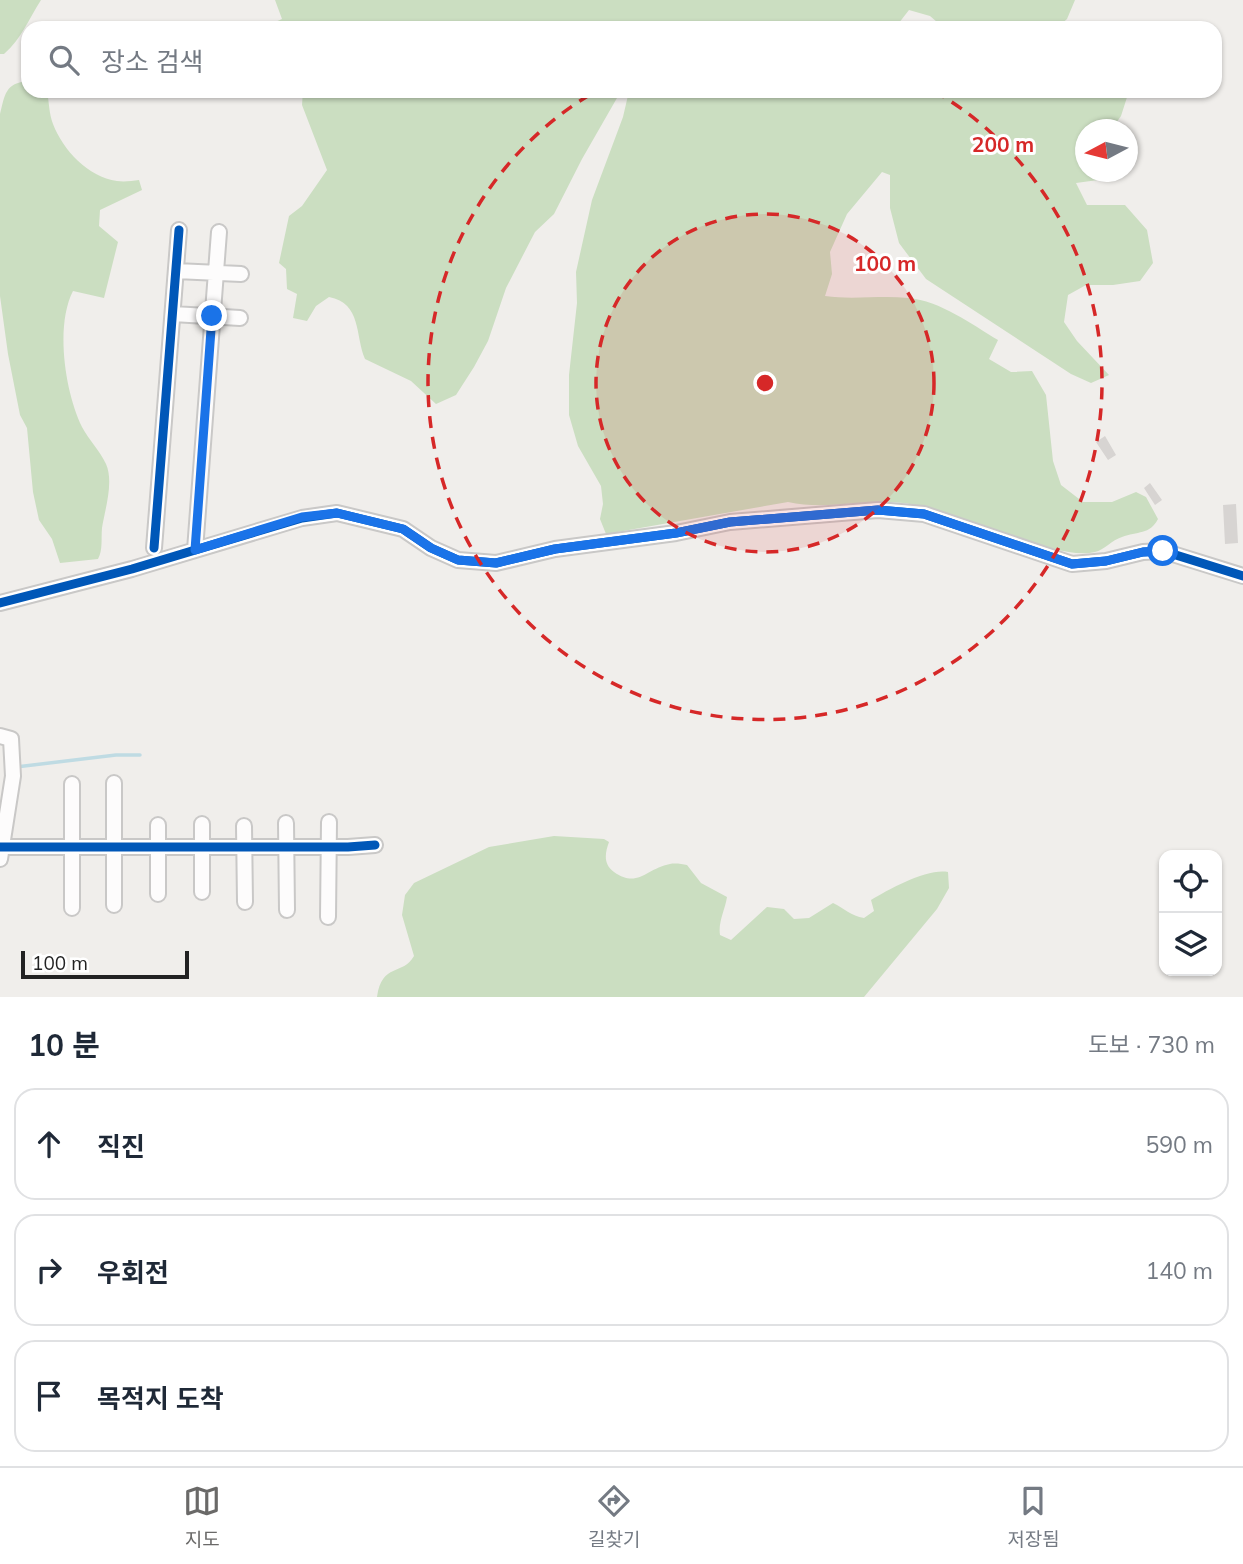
<!DOCTYPE html>
<html lang="ko">
<head>
<meta charset="utf-8">
<style>
  body { margin:0; font-family:Mulish,"Noto Sans KR",sans-serif; background:#f2f2f3; color:#1f2937 }
  .controls { position:absolute; right:21px; bottom:21px; display:grid; overflow:hidden; border-radius:14px; box-shadow:0 2px 5px #0004 }
  .controls button { width:63px; height:63px; display:grid; place-items:center; padding:0; border:0; border-bottom:2px solid #e0e1e3; background:#fff; color:#1f2937; font:35px sans-serif }
  .compass { position:absolute; left:1075px; top:119px; width:63px; height:63px; border-radius:50%; background:#fff; box-shadow:0 2px 5px #0004; rotate:263deg }
  .scale { position:absolute; left:21px; bottom:18px; width:168px; box-sizing:border-box; padding-left:7px; border:4px solid #222; border-top:0; font-size:19px; line-height:24px; white-space:nowrap; color:#222; -webkit-text-stroke:5px #fff; paint-order:stroke }
  .stop { position:absolute; width:21px; height:21px; margin:-16px; border:5px solid #1a73e8; border-radius:50%; background:#fff }
  .stop.end { background:#1a73e8; border-color:#fff; box-shadow:0 2px 7px #0008 }
  .list { margin:0; padding:0; list-style:none }
  h2 { display:flex; justify-content:space-between; align-items:center; height:91px; margin:0; padding:0 28px; font-size:30px }
  h2 small { font-size:23px; font-weight:400; color:#747a83 }
  .list li { display:grid; grid-template-columns:46px 1fr auto; gap:21px; align-items:center; box-sizing:border-box; height:112px; margin:0 14px 14px; padding:0 14px; border:2px solid #e0e1e3; border-radius:21px }
  .list b { display:block; font-size:26px; white-space:nowrap }
  .list em { font-size:23px; font-style:normal; color:#747a83 }
  .icon { flex:none; width:38px; height:38px; fill:none; stroke:currentColor; stroke-width:2; stroke-linecap:round; stroke-linejoin:round }
  .map { position:relative; flex:none; width:1243px; height:997px; overflow:hidden }
  .search { position:absolute; background:#fff; box-shadow:0 2px 5px #0004; left:21px; right:21px; top:21px; height:77px; display:flex; align-items:center; gap:18px; box-sizing:border-box; padding:0 24px; border-radius:21px; color:#747a83; font-size:26px }
  .sheet { height:469px; background:#fff }
  nav { display:flex; justify-content:space-around; align-items:center; box-sizing:border-box; height:98px; border-top:2px solid #e0e1e3; background:#fff; font-size:19px; color:#747a83 }
  nav a { display:grid; justify-items:center; gap:4px }
  nav .on { color:#6a6968 }
  .map>svg:first-child { display:block }
  .forest { fill:#cbdec1 }
  .lines { fill:none; stroke-linecap:round; stroke-linejoin:round }
  .stream { stroke:#bfdbe3; stroke-width:3.5 }
  .building { fill:#d7d4d2 }
  .street-casing { stroke:#c9c8c7; stroke-width:18 }
  .street { stroke:#fdfcfc; stroke-width:14 }
  .cycleway-casing { stroke:#fff; stroke-width:13 }
  .cycleway { stroke:#0057b8; stroke-width:9 }
  .route { stroke:#1a73e8; stroke-width:9 }
  .ring { fill:none; stroke:#d62828; stroke-width:3.5; stroke-dasharray:12 9 }
  .centre { fill:#d62828; stroke:#fff; stroke-width:3.5 }
  .ring-label { font-size:21px; text-anchor:middle; font-weight:bold; fill:#d62828; stroke:#fff; stroke-width:6; stroke-linejoin:round; paint-order:stroke }
</style>
</head>
<body>
<div class="map">
<svg width="1243" height="997" viewBox="0 0 1243 997">
  <rect width="100%" height="100%" fill="#f0eeeb"/>
  <path class="forest" d="M 0,0 L 41,0 C 28,20 22,38 4,54 L 0,54 Z
    M 275,0 L 1075,0 L 1067,19 L 1057,28 L 944,28 L 930,16 L 909,10 L 895,28 L 272,28 L 273,23 L 282,19 Z
    M 28,81 L 28,91 L 47,91 C 49,101 49,114 53,124 C 63,150 88,177 117,181 C 124,182 132,181 139,180 L 142,190 L 100,210 L 99,226 L 118,242 L 104,298 L 73,291 C 55,326 65,392 82,427 C 89,440 100,451 106,464 C 114,482 105,509 102,528 C 101,539 103,550 98,559 L 60,563 L 52,539 L 39,520 L 33,492 L 27,428 L 20,415 L 8,354 L 0,296 L 0,114 C 5,95 5,83 28,81 Z
    M 303,91 L 621,91 L 582,159 L 554,214 L 535,232 L 506,288 L 488,341 L 474,367 L 456,395 L 436,404 L 411,381 L 365,359 C 355,336 362,303 329,297 L 316,306 L 307,321 L 293,318 L 297,294 L 287,289 L 286,269 L 279,263 L 289,216 L 302,206 L 327,170 L 302,105 Z
    M 629,91 L 986,91 L 997,94 L 1003,91 L 1129,91 L 1121,116 L 1112,129 L 1086,130 L 1086,172 L 1108,172 L 1098,180 L 1076,183 L 1087,205 L 1125,205 L 1147,230 L 1153,263 L 1140,281 L 1113,285 L 1086,285 L 1068,295 L 1064,322 L 1077,341 L 1109,375 L 1091,383 L 1071,374 L 926,279 L 899,243 L 890,208 L 890,175 L 882,172 L 847,214 L 830,252 L 832,274 L 825,296 C 853,300 881,295 908,298 C 941,301 971,324 998,340 L 989,359 L 1011,372 L 1032,371 L 1046,395 L 1053,461 L 1061,485 L 1083,502 L 1112,502 L 1136,492 L 1146,497 L 1158,519 C 1150,535 1137,531 1122,537 C 1112,540 1104,550 1095,552 C 1055,562 957,511 910,504 C 870,497 828,511 788,502 L 606,534 L 600,519 L 603,504 L 601,486 L 578,446 L 569,415 L 569,375 L 577,303 L 576,272 L 592,200 L 623,117 Z
    M 554,836 L 604,839 L 609,842 C 605,853 603,864 614,872 C 638,889 647,868 670,864 C 675,863 682,864 687,865 L 701,883 L 727,897 C 725,910 718,922 720,935 L 731,940 L 767,907 L 784,909 L 794,919 L 809,918 L 833,903 C 844,908 851,916 864,918 L 874,911 L 871,900 C 889,889 928,868 948,872 L 949,888 L 937,909 L 864,997 L 377,997 C 382,962 403,976 414,956 L 402,915 L 405,895 L 414,883 L 489,847 Z"/>
  <g class="lines">
    <path class="stream" d="M 16,767 L 116,755 L 140,755"/>
  </g>
  <path class="building" d="M 1105,436 L 1116,455 L 1108,460 L 1096,442 Z
    M 1150,483 L 1162,500 L 1155,505 L 1144,488 Z
    M 1236,504 L 1238,543 L 1225,544 L 1223,505 Z"/>
  <g class="lines">
    <defs>
      <path id="street" d="M 176,271 L 241,274
        M 173,314 L 240,318
        M 154,548 L 179,230
        M 195,550 L 219,232
        M 0,603 L 132,569 L 302,518 L 337,513 L 403,529 L 431,548 L 458,560 L 496,563 L 555,549 L 676,533 L 730,522 L 878,510 L 924,514 L 1072,564 L 1106,561 L 1143,552 L 1163,551 L 1243,576
        M 0,736 L 11,739 L 13,776 L 0,859
        M 72,784 L 72,908
        M 286,823 L 287,910
        M 244,826 L 245,902
        M 0,847 L 348,847 L 375,845
        M 202,892 L 202,824
        M 158,894 L 158,825
        M 114,905 L 114,783
        M 328,917 L 329,822"/>
    </defs>
    <use href="#street" class="street-casing"/>
    <use href="#street" class="street"/>
    <defs>
      <path id="cycleway" d="M 154,548 L 179,230
        M 0,603 L 132,569 L 302,518 L 337,513 L 403,529 L 431,548 L 458,560 L 496,563 L 555,549 L 676,533 L 730,522 L 878,510 L 924,514 L 1072,564 L 1106,561 L 1143,552 L 1163,551 L 1243,576
        M 0,847 L 348,847 L 375,845"/>
    </defs>
    <use href="#cycleway" class="cycleway-casing"/>
    <use href="#cycleway" class="cycleway"/>
  </g>
  <g class="lines">
    <path class="route" d="M 212,316 L 195,550 L 302,517 L 337,513 L 403,529 L 431,548 L 458,560 L 496,563 L 555,549 L 676,533 L 730,522 L 878,510 L 924,514 L 1072,564 L 1106,561 L 1143,552 L 1163,551"/>
  </g>
  <circle cx="765" cy="383" r="169" fill="#d62828" fill-opacity=".12"/>
  <g class="ring">
    <circle cx="765" cy="383" r="169"/>
    <path d="M934 91A337 337 0 1 1 596 91"/>
  </g>
  <circle cx="765" cy="383" r="10" class="centre"/>
  <g class="ring-label">
    <text x="1003" y="152">200 m</text>
    <text x="885" y="271">100 m</text>
  </g>
</svg>
<div class="controls">
<button><svg class="icon" aria-label="locate" viewBox="0 0 24 24"><circle cx="12" cy="12" r="6"/><path d="M12 2v4M12 18v4M2 12h4M18 12h4"/></svg></button>
<button><svg class="icon" aria-label="layers" viewBox="0 0 24 24"><path d="M12 4l9 5-9 5-9-5zM3 14l9 5 9-5"/></svg></button>
</div>
<svg class="compass" viewBox="-18 -18 36 36"><path d="M0-13l5 13h-10z" fill="#e53935"/><path d="M0 13l5-13h-10z" fill="#747a83"/></svg>
<div class="scale">100 m</div>
<div class="stop" style="left:1163px;top:551px"></div>
<div class="stop end" style="left:212px;top:316px"></div>
<div class="search"><svg class="icon" aria-label="search" viewBox="0 0 24 24"><circle cx="10" cy="10" r="6"/><path d="M15 15l6 6"/></svg>장소 검색</div>
</div>
<section class="sheet">
<h2>10 분<small>도보 · 730 m</small></h2>
<ul class="list">
<li><svg class="icon" aria-label="ahead" viewBox="0 0 24 24"><path d="M12 20V5M6 11l6-6 6 6"/></svg><div><b>직진</b></div><em>590 m</em></li>
<li><svg class="icon" aria-label="right" viewBox="0 0 24 24"><path d="M7 20v-9h11M14 6l5 5-5 5"/></svg><div><b>우회전</b></div><em>140 m</em></li>
<li><svg class="icon" aria-label="arrive" viewBox="0 0 24 24"><path d="M6 21V4h12l-3 4 3 4H6"/></svg><div><b>목적지 도착</b></div></li>
</ul>
</section>
<nav>
<a class="on"><svg class="icon" aria-label="map" viewBox="0 0 24 24"><path d="M3 6l6-2 6 2 6-2v14l-6 2-6-2-6 2zM9 4v14M15 6v14"/></svg>지도</a>
<a><svg class="icon" aria-label="directions" viewBox="0 0 24 24"><path d="M12 3l9 9-9 9-9-9zM9 14v-3h6M13 9l2 2-2 2"/></svg>길찾기</a>
<a><svg class="icon" aria-label="saved" viewBox="0 0 24 24"><path d="M7 4h10v16l-5-4-5 4z"/></svg>저장됨</a>
</nav>
</body>
</html>
